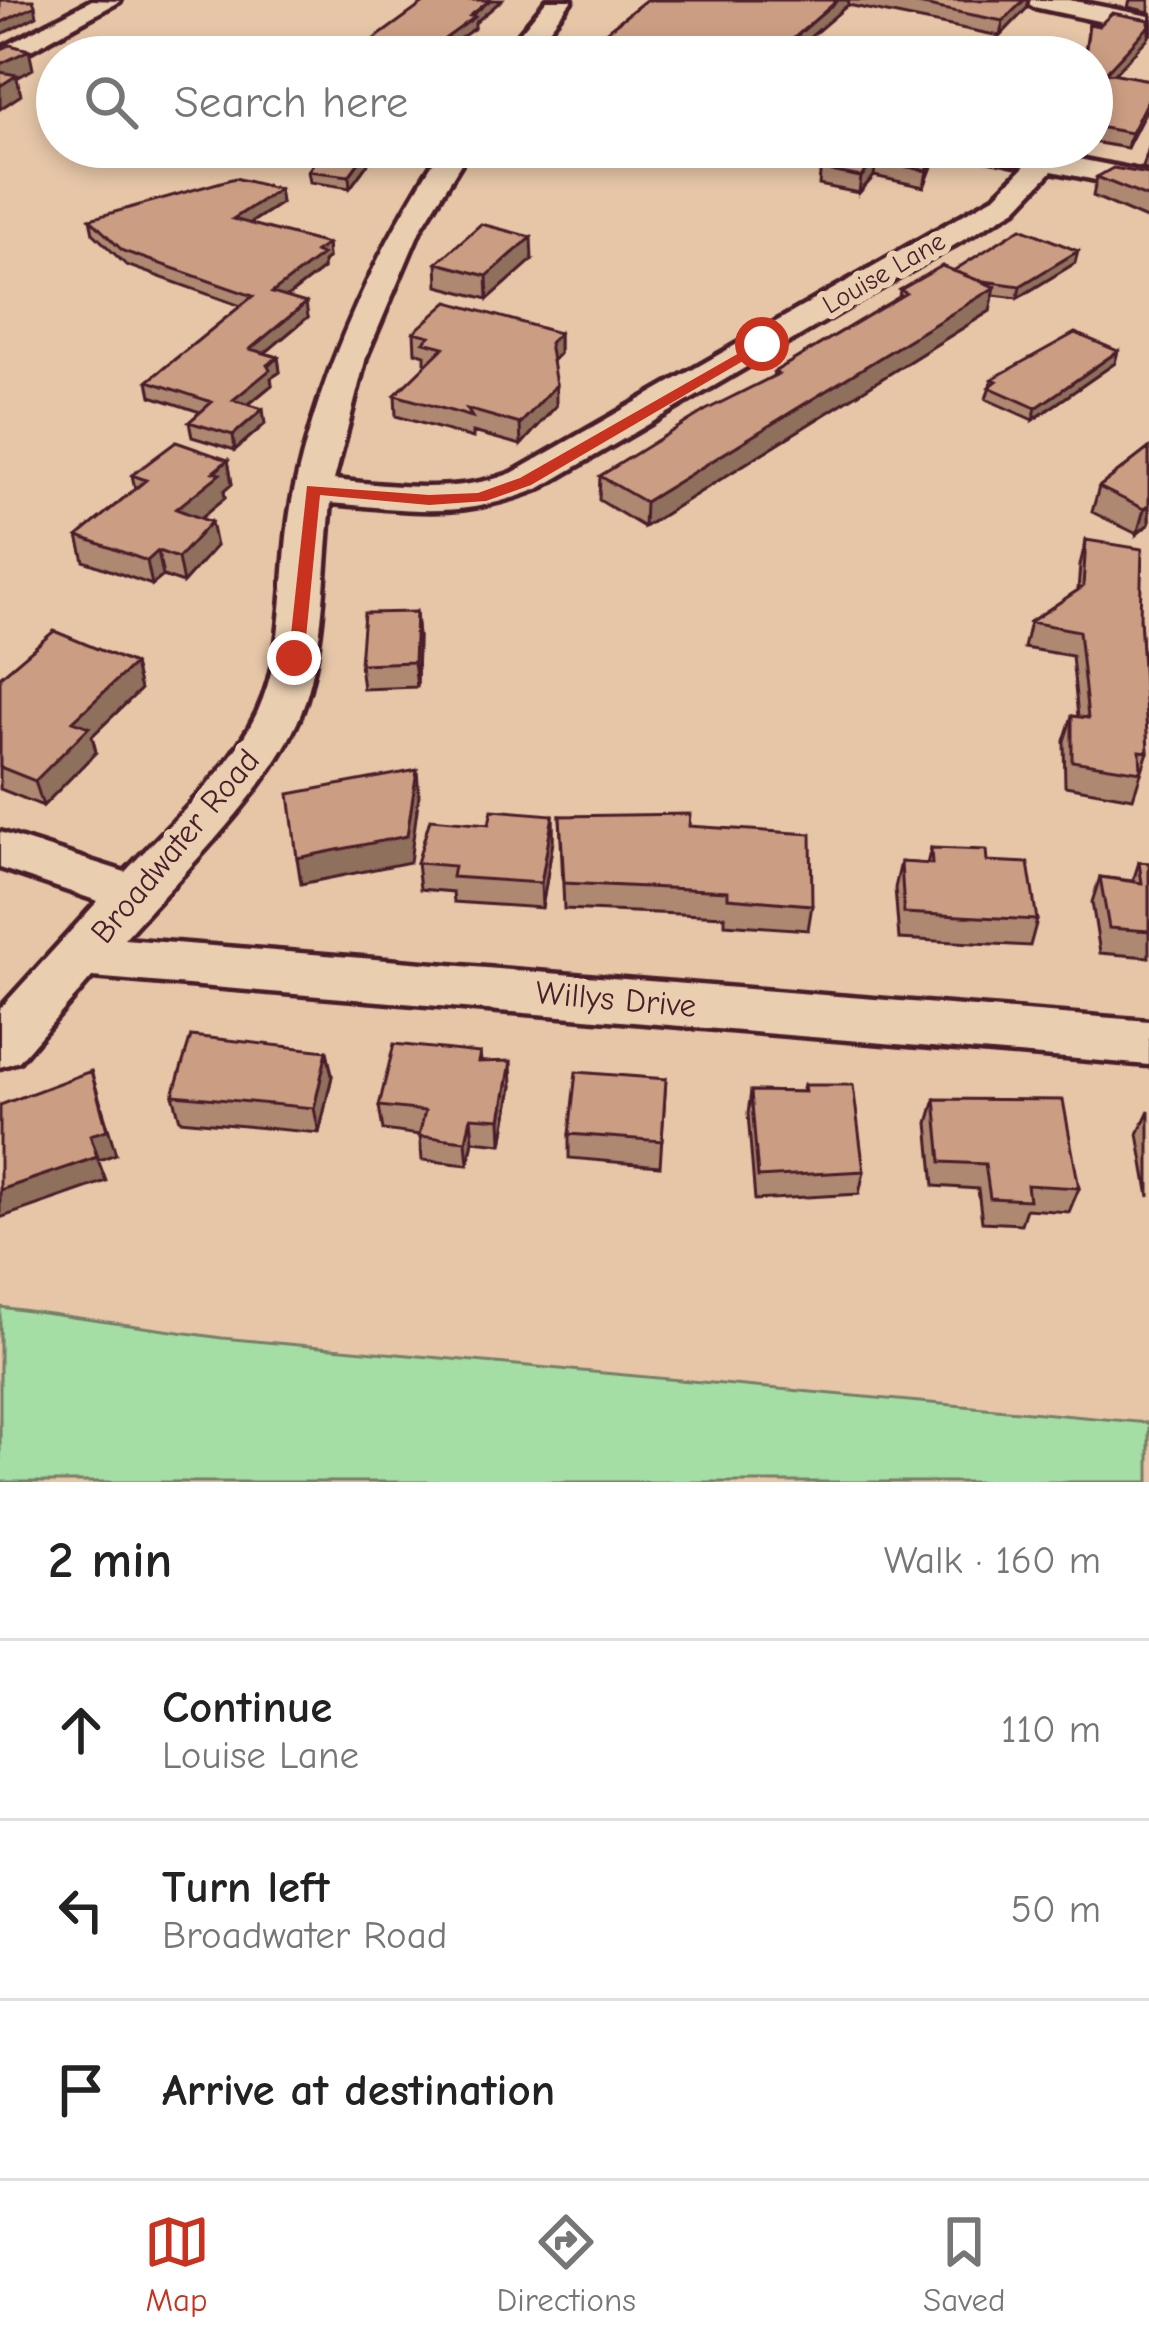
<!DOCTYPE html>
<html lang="en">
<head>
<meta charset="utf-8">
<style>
  body { margin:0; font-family:"Comic Neue",sans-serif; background:#f2f2f2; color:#222 }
  .stop { position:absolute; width:36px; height:36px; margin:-27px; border:9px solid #c8321e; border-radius:50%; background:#fff }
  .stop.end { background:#c8321e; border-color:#fff; box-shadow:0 3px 12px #0008 }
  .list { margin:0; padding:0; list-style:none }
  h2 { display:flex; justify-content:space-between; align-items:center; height:156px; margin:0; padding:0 48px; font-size:51px }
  h2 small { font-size:39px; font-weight:400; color:#767676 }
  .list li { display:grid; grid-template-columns:78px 1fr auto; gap:36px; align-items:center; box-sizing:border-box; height:180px; padding:0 48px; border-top:3px solid #e0e0e0 }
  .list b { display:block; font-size:45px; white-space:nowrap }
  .list p { margin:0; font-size:39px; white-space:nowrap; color:#767676 }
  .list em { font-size:39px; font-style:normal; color:#767676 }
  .icon { flex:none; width:66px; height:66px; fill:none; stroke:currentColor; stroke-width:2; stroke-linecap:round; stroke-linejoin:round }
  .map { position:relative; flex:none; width:1149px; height:1482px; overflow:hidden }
  .search { position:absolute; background:#fff; box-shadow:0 6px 18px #0003; left:36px; right:36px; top:36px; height:132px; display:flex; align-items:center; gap:30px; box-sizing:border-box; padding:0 42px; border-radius:66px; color:#767676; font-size:45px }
  .sheet { height:696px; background:#fff }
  nav { display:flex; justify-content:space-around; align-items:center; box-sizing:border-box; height:168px; border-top:3px solid #e0e0e0; background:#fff; font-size:33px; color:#767676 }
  nav a { display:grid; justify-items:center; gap:6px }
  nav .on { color:#c8321e }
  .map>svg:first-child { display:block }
  .green { fill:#a4dea4; stroke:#777e68; stroke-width:3 }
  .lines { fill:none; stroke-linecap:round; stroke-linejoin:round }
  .minor-casing { stroke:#4a1f2b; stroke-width:9 }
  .minor { fill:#e9ceb0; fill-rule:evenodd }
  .wall { fill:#af8871; stroke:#4a1f2b; stroke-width:3 }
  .shaded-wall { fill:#8e6f5c; stroke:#4a1f2b; stroke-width:3 }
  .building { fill:#cb9e83; stroke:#4a1f2b; stroke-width:3 }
  .route { fill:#c8321e }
  .labels { text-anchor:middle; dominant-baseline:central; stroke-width:12; stroke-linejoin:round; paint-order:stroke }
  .far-street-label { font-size:27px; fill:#4a1f2b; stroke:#e9ceb0 }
  .street-label { font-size:33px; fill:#4a1f2b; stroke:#e9ceb0 }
</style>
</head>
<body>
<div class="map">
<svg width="1149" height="1482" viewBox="0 0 1149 1482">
  <rect width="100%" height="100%" fill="#e6c6a7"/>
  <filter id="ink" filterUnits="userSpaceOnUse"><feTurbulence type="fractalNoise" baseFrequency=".00833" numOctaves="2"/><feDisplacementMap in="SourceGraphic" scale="24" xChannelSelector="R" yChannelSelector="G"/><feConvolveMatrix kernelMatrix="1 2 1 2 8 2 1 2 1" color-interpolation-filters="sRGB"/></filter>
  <g filter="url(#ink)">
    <path class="green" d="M 0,1307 L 222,1338 L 1149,1423 L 1149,1482 L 0,1482 Z"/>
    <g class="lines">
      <defs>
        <path id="minor" d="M 92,0 L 120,1 L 0,67 L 0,49 Z
          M 547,0 L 572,0 L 527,57 L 500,57 Z
          M 1022,0 L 1069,0 L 1149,16 L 1149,32 L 1034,7 Z
          M 443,147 L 471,147 L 420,230 L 366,357 L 334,480 C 396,486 453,495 512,473 L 994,197 L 1025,166 L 965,153 L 961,147 L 1018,147 L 1149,173 L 1149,191 L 1052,171 L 1016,209 L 538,489 C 458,520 414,510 331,503 C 324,569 325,642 304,705 C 278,783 178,877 124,939 L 1149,1021 L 1149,1065 L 92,977 L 19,1061 L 0,1067 L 0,1009 L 98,901 L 0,868 L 0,832 L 125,872 C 171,822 229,773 258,711 C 289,643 278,559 295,487 C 323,364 375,253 443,147 Z"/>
      </defs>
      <use href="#minor" class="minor-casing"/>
      <use href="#minor" class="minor"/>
    </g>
    <path class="wall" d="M 646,0 L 1029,0 L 1027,8 L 1000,36 L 848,5 L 574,57 Z
      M 1130,0 L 1149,0 L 1149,12 L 1128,7 Z
      M 1089,24 L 1115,74 L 1149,80 L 1127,148 L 1092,142 L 1092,57 L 1084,57 Z
      M 380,147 L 350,188 L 310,182 L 308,171 Z
      M 777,147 L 952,147 L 947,152 L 939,149 L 924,187 L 874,176 L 859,193 L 819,185 L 821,162 L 825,157 Z
      M 1149,147 L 1149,171 L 1143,167 Z
      M 1149,174 L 1149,217 L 1146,219 L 1093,196 L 1097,177 Z
      M 279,189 L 281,203 L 249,224 L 327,244 L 328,258 L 323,262 L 323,269 L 287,297 L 308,317 L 265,353 L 278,357 L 280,372 L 271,378 L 272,385 L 248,405 L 265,424 L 235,450 L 192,437 L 189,422 L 200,412 L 151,396 L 148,381 L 241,306 L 126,265 L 93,233 L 90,219 Z
      M 532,260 L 488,299 L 438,286 L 437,263 Z
      M 1075,263 L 1018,298 L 993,295 L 990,311 L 644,527 L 599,500 L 600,476 L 773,376 L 774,372 L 899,297 L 900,290 L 953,271 Z
      M 414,332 L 559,333 L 559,354 L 552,361 L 556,406 L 521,445 L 473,432 L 473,438 L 396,416 L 395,395 L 428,363 L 425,362 L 425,355 L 415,352 Z
      M 1115,363 L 1033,420 L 986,399 L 992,379 Z
      M 1149,448 L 1149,524 L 1137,534 L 1092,512 L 1099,487 Z
      M 228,460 L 232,484 L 224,491 L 225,498 L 201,518 L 216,546 L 183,583 L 163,576 L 152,585 L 84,561 L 78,536 L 135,489 L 132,475 Z
      M 1086,540 L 1140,618 L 1148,752 L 1133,798 L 1065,786 L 1064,741 L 1072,716 L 1078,717 L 1072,656 L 1024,648 L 1030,622 L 1078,590 L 1080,565 Z
      M 416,612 L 418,637 L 417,687 L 363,689 L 360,664 Z
      M 134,664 L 140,690 L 92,736 L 96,752 L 43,806 L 0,789 L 0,677 Z
      M 553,815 L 553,841 L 542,908 L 454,902 L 453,892 L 420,889 L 417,863 L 489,824 Z
      M 560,816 L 689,826 L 812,905 L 808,930 L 725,924 L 725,916 L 564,909 Z
      M 931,848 L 987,861 L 1037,920 L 1030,946 L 899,939 L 895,888 L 901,862 L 927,864 Z
      M 1139,862 L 1149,863 L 1149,957 L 1100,953 L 1092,902 L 1100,877 L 1133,881 Z
      M 327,1051 L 332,1076 L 319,1133 L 180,1120 L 173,1095 Z
      M 480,1053 L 481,1061 L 512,1086 L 502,1144 L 473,1141 L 468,1165 L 422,1160 L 420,1135 L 383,1130 L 379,1106 Z
      M 666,1079 L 660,1166 L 569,1158 L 569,1134 Z
      M 804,1085 L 864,1171 L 859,1194 L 755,1200 L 748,1114 L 751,1091 L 802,1092 Z
      M 935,1099 L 1079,1188 L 1069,1212 L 1026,1209 L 1021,1224 L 982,1222 L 978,1189 L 934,1186 L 928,1123 Z
      M 1149,1110 L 1149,1197 L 1138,1134 Z"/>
    <path class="shaded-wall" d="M 490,0 L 502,0 L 475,23 L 475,28 L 446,48 L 446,38 Z
      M 838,0 L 849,0 L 848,5 L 787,57 L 779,51 Z
      M 1024,0 L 1029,0 L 1027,8 L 1000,36 L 1003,21 Z
      M 35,6 L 37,16 L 0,35 L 0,23 Z
      M 1149,26 L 1149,37 L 1102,87 L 1106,72 Z
      M 461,41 L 461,51 L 453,57 L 437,57 Z
      M 29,50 L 33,69 L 17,78 L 21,95 L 0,109 L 0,64 Z
      M 1149,97 L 1149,105 L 1127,148 L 1131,133 Z
      M 370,147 L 380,147 L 350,188 L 349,176 Z
      M 936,147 L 939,147 L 924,187 L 927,171 Z
      M 876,160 L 874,176 L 859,193 L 861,177 Z
      M 279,189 L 281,203 L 235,233 L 233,219 Z
      M 531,237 L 532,260 L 488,299 L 487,276 Z
      M 327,244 L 328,258 L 323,262 L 323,269 L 274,307 L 272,293 L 315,252 Z
      M 1078,251 L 1075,263 L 1018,298 L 1020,286 Z
      M 995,287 L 990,311 L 644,527 L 645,502 Z
      M 306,303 L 308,317 L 253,363 L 250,349 Z
      M 559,333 L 559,354 L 549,364 L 549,343 Z
      M 1118,351 L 1115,363 L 1033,420 L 1036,408 Z
      M 278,357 L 280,372 L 271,378 L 272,385 L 235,415 L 233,400 Z
      M 556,385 L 556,406 L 521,445 L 520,424 Z
      M 263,409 L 265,424 L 235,450 L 233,435 Z
      M 228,460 L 232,484 L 224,491 L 225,498 L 181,534 L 176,509 Z
      M 1149,505 L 1149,524 L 1137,534 L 1144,509 Z
      M 211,522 L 216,546 L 183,583 L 178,558 Z
      M 158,551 L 163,576 L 152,585 L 147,561 Z
      M 416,612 L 418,637 L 417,687 L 414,662 Z
      M 134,664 L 140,690 L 92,736 L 96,752 L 43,806 L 35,781 L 73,721 Z
      M 417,770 L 419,795 L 410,862 L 301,884 L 297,858 Z
      M 553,815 L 553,841 L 542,908 L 541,883 Z
      M 327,1051 L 332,1076 L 319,1133 L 314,1108 Z
      M 511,1061 L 512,1086 L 502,1144 L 501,1119 Z
      M 91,1071 L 116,1154 L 99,1160 L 90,1135 Z
      M 471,1117 L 473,1141 L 468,1165 L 466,1141 Z
      M 97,1157 L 106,1181 L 0,1218 L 0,1190 Z"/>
    <path class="building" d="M 0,0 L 33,0 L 35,6 L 0,23 Z
      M 428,0 L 490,0 L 470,16 L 475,17 L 446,38 L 461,41 L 437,57 L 363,57 L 359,50 Z
      M 646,0 L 838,0 L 779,51 L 861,57 L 574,57 Z
      M 898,0 L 1024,0 L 1003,21 Z
      M 1112,13 L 1149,20 L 1149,26 L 1106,72 L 1149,80 L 1149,97 L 1131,133 L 1092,126 L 1092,57 L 1085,57 L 1089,24 L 1099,26 Z
      M 10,45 L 29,50 L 0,64 L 0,50 Z
      M 0,72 L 17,75 L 0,86 Z
      M 325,147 L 370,147 L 349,176 L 308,171 Z
      M 835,147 L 936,147 L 927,171 L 876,160 L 861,177 L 821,169 L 826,163 L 821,162 Z
      M 1113,168 L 1149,174 L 1149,198 L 1097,177 Z
      M 235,178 L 279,189 L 233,219 L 327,244 L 315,252 L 322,255 L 272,293 L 306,303 L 250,349 L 278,357 L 267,365 L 270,370 L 233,400 L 263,409 L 233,435 L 189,422 L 212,402 L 148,381 L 253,296 L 123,251 L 90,219 Z
      M 481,224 L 531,237 L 487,276 L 437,263 Z
      M 1021,228 L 1078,251 L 1020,286 L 977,280 L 953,271 Z
      M 942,266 L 995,287 L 645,502 L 600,476 L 706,410 L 778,374 L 774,372 L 906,293 L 900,290 Z
      M 448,302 L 559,333 L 549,343 L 556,385 L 520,424 L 467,409 L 472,417 L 395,395 L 444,347 L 424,342 L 430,336 L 414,332 Z
      M 1075,333 L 1118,351 L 1036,408 L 989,387 L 997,381 L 992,379 Z
      M 176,442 L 228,460 L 213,472 L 220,474 L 176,509 L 211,522 L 178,558 L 158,551 L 147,561 L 78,536 L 146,480 L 132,475 Z
      M 1149,448 L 1149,505 L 1144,509 L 1099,487 Z
      M 1086,540 L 1142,549 L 1140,618 L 1148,752 L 1140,751 L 1141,772 L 1072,761 L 1072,716 L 1088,718 L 1079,631 L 1030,622 L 1083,587 Z
      M 416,612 L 414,662 L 360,664 L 364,613 Z
      M 54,631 L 134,664 L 73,721 L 89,727 L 35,781 L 0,767 L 0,677 Z
      M 417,770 L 407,836 L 297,858 L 289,794 Z
      M 492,810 L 553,815 L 541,883 L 452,877 L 454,866 L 417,863 L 430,819 L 489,824 Z
      M 690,814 L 689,826 L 811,834 L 812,905 L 728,898 L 728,891 L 564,883 L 560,816 Z
      M 931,848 L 986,850 L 987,861 L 1028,863 L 1037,920 L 904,913 L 901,862 L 932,864 Z
      M 1139,862 L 1149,863 L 1149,931 L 1109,928 L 1100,877 L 1142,883 Z
      M 191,1036 L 327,1051 L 314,1108 L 173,1095 Z
      M 394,1044 L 480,1053 L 478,1062 L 511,1061 L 501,1119 L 471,1117 L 466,1141 L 419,1136 L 425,1111 L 379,1106 Z
      M 91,1071 L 107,1130 L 90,1135 L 97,1157 L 0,1190 L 0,1105 Z
      M 576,1072 L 666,1079 L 662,1141 L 569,1134 Z
      M 804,1085 L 853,1085 L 864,1171 L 758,1177 L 751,1091 L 805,1092 Z
      M 935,1099 L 1063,1100 L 1079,1188 L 1027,1185 L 1029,1200 L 990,1198 L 985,1164 L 941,1162 Z"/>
  </g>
  <path class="route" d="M 762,340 L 767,347 L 531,485 L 486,501 L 429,505 L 320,495 L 304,658 L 288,662 L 307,486 L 429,495 L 478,493 L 520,478 Z"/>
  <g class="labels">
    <g class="far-street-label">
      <text transform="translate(884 273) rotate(-30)">Louise Lane</text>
    </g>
    <g class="street-label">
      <text transform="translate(175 846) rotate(-50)">Broadwater Road</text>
      <text transform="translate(616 999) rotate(5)">Willys Drive</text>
    </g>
  </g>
</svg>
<div class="stop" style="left:762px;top:344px"></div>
<div class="stop end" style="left:294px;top:658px"></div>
<div class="search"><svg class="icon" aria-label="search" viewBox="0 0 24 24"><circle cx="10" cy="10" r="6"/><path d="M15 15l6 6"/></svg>Search here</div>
</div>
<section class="sheet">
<h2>2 min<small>Walk · 160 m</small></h2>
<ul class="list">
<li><svg class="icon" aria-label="ahead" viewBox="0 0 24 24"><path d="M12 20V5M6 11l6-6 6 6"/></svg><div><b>Continue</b><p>Louise Lane</p></div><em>110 m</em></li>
<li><svg class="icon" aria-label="left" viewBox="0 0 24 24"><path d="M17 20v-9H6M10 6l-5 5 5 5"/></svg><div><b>Turn left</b><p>Broadwater Road</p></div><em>50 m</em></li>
<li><svg class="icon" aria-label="arrive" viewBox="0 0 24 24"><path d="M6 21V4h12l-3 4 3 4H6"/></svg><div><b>Arrive at destination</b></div></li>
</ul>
</section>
<nav>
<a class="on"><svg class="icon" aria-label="map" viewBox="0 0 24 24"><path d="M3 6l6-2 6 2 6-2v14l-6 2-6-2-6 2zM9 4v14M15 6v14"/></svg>Map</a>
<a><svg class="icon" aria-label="directions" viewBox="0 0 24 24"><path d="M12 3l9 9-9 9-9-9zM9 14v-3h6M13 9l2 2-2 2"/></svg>Directions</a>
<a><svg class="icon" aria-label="saved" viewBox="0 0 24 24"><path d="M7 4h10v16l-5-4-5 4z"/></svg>Saved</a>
</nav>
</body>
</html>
